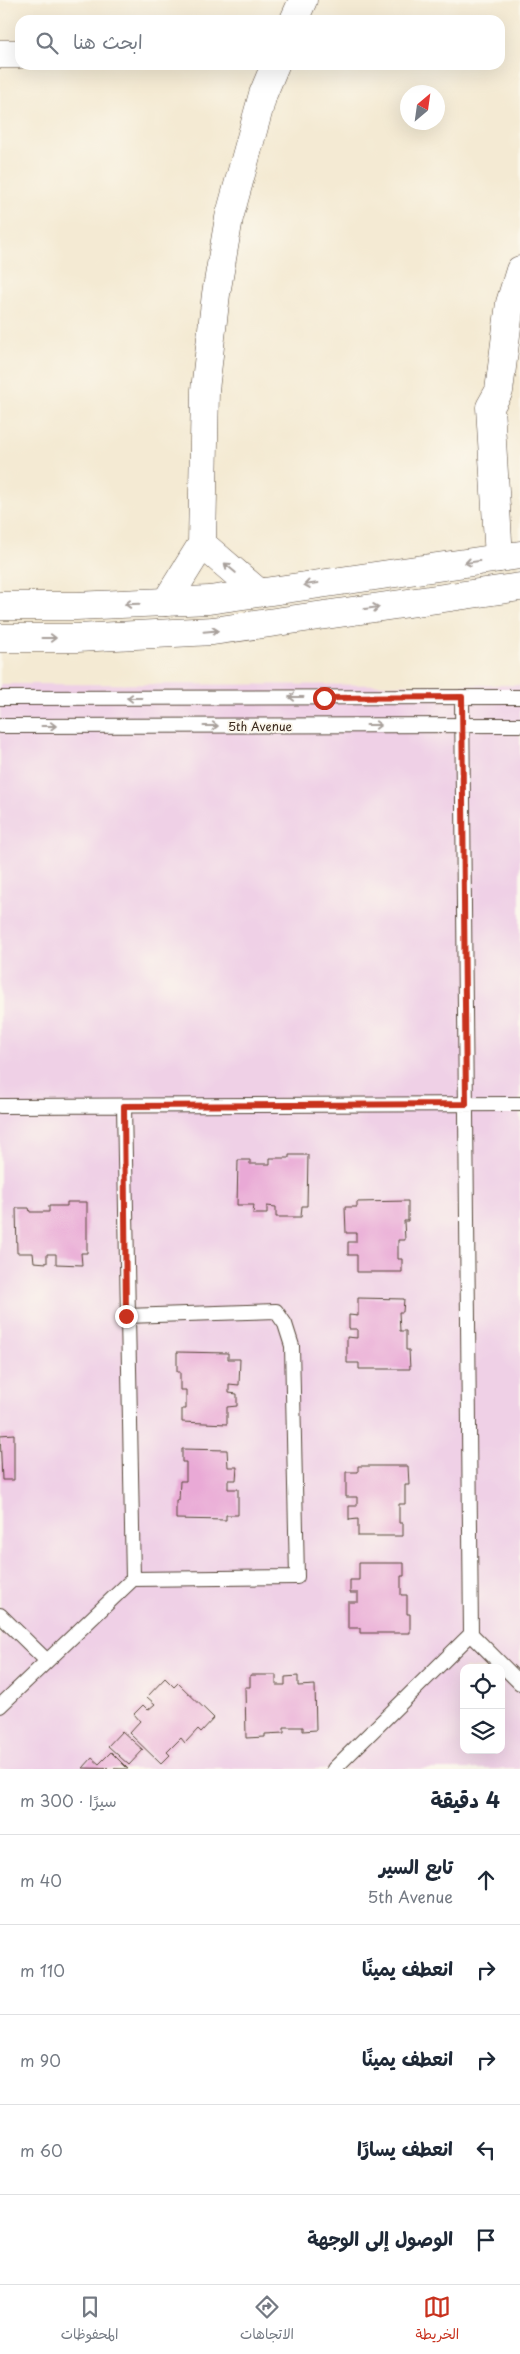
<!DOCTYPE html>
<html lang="ar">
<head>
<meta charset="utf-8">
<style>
  body { margin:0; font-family:"Playpen Sans","Playpen Sans Arabic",sans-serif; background:#f6f6f7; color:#1f2937; direction:rtl }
  .controls { position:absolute; right:15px; bottom:15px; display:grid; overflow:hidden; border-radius:10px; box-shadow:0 5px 20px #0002 }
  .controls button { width:45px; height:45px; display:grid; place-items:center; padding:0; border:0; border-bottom:1px solid #e0e1e3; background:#fff; color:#1f2937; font:25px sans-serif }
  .compass { position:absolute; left:400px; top:85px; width:45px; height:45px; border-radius:50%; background:#fff; box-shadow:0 5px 20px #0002; rotate:29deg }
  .stop { position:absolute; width:15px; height:15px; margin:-11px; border:4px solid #c8321e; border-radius:50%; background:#fff }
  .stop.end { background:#c8321e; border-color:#fff; box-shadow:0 1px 5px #0008 }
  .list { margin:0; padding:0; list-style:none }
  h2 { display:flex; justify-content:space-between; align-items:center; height:65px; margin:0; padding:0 20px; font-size:21px }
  h2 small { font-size:16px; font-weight:400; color:#747a83 }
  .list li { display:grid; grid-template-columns:32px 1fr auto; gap:15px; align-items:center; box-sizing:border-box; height:90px; padding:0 20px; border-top:1px solid #e0e1e3 }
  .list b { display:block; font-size:19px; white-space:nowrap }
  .list p { margin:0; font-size:16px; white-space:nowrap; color:#747a83 }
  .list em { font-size:16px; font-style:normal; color:#747a83 }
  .icon { flex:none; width:28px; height:28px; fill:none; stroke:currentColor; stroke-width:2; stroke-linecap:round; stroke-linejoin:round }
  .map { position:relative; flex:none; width:520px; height:1769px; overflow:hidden; direction:ltr }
  .search { position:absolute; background:#fff; box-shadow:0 5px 20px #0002; left:15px; right:15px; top:15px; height:55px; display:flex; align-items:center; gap:12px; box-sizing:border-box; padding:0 18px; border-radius:15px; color:#747a83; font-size:19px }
  .sheet { height:515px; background:#fff }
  nav { display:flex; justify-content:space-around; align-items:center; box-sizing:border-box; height:70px; border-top:1px solid #e0e1e3; background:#fff; font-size:14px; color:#747a83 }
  nav a { display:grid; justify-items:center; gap:2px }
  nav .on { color:#c8321e }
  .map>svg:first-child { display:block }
  .built { fill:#efd0e6; fill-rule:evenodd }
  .building { fill:#e9a9d6 }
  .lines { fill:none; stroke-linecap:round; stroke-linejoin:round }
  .lane-casing { stroke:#574739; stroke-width:16 }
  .street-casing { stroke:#574739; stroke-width:29 }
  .secondary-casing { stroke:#574739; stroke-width:29 }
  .lane { stroke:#fff; stroke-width:14 }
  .street { stroke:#fff; stroke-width:28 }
  .secondary { stroke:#fff; stroke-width:28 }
  .oneway { stroke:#a79f9a }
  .route { stroke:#c8321e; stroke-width:6 }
  .labels { text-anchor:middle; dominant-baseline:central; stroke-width:4; stroke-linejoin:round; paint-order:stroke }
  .street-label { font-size:12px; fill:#3b2a1e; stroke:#fbf7ec }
</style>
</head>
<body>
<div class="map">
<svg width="520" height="1769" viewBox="0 0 520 1769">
  <rect width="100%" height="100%" fill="#fbf7ec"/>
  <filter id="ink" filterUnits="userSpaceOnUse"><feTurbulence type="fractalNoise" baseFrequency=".02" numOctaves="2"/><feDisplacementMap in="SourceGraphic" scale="10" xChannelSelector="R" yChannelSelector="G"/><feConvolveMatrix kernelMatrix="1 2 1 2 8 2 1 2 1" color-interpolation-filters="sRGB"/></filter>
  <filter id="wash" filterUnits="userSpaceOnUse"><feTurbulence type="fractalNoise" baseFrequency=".0096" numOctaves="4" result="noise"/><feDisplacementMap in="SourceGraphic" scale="20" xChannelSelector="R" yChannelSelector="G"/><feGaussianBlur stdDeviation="1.12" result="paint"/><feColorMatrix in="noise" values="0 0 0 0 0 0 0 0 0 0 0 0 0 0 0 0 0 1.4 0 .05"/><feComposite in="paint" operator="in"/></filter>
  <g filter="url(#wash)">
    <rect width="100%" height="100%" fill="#f4ead3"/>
    <path class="built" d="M 0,684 L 520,685 L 520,1769 L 0,1769 ZM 464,1668 L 501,1668 L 501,1750 L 464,1750 Z"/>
    <g id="blocks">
      <path class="building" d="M 289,1155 L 308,1155 L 307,1206 L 302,1206 L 301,1217 L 276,1217 L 276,1207 L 267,1206 L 267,1214 L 253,1214 L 254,1205 L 237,1205 L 238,1160 L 250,1160 L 250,1164 L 270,1164 L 270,1158 L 289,1158 Z
        M 408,1201 L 408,1221 L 404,1221 L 405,1240 L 398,1240 L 398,1259 L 402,1259 L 402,1272 L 357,1272 L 357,1255 L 348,1255 L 348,1242 L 356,1242 L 356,1233 L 346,1233 L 345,1207 L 357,1207 L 357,1202 Z
        M 67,1202 L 87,1202 L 87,1253 L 81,1253 L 82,1265 L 56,1264 L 56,1254 L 47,1254 L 47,1263 L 34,1262 L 33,1253 L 17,1253 L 16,1208 L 29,1208 L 30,1212 L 49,1212 L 49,1206 L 67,1206 Z
        M 358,1298 L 404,1299 L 403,1312 L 399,1312 L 400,1331 L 406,1331 L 406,1350 L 409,1350 L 410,1369 L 359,1369 L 359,1363 L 347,1363 L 347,1337 L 357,1338 L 357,1329 L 349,1329 L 349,1315 L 358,1316 Z
        M 177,1352 L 228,1353 L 228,1359 L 240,1359 L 239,1385 L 229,1384 L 229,1393 L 237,1394 L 237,1406 L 227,1407 L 227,1424 L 182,1422 L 182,1409 L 186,1409 L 186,1390 L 180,1390 L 180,1372 L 177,1372 Z
        M 14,1434 L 14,1480 L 2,1480 L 0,1435 Z
        M 182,1449 L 227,1450 L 228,1467 L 237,1467 L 236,1480 L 228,1480 L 228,1489 L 238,1489 L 238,1515 L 226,1515 L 226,1520 L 176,1519 L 176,1500 L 179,1500 L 180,1481 L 186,1481 L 186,1462 L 182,1462 Z
        M 358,1466 L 408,1466 L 409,1485 L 405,1485 L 405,1504 L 399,1504 L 399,1523 L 403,1523 L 403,1536 L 358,1536 L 358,1519 L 349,1520 L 349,1506 L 357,1506 L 357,1497 L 346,1497 L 346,1472 L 358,1472 Z
        M 359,1563 L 404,1563 L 404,1576 L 401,1576 L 401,1595 L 407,1595 L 407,1614 L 410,1614 L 410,1633 L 360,1633 L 360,1628 L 348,1628 L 348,1602 L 358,1602 L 358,1593 L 350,1593 L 350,1580 L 359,1580 Z
        M 250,1675 L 276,1675 L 276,1685 L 285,1685 L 285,1677 L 298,1676 L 298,1686 L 315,1685 L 316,1730 L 303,1731 L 303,1727 L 284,1727 L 284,1733 L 265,1734 L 265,1737 L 246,1738 L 245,1687 L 250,1687 Z
        M 165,1678 L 174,1687 L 178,1683 L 214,1718 L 201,1732 L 198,1729 L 185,1743 L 181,1738 L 167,1752 L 170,1755 L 161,1764 L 129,1733 L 140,1721 L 134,1714 L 143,1705 L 148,1710 L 155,1704 L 147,1697 Z
        M 122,1731 L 143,1750 L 129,1765 L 108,1746 Z
        M 111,1752 L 128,1769 L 83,1768 L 92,1758 L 99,1764 Z"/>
    </g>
  </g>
  <g filter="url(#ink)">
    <use href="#blocks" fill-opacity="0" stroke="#574739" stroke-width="1"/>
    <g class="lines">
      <defs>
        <path id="lane" d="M 462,697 L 471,1634
          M 0,698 L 520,697
          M 0,726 L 520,725
          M 0,1106 L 520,1104
          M 124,1106 L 133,1579
          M 0,1615 L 47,1661
          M 0,1706 L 133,1579 L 297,1577 L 292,1346 L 285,1324 L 276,1311 L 126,1316
          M 334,1769 L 471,1634 L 520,1683"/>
        <path id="street" d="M 294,20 L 303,0
          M 0,54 L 20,54
          M 202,544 L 258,592
          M 499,558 L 490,407 L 499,391 L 510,303 L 520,270
          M 166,602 L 202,544 L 205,390 L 216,294 L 229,218 L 263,94 L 275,65"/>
        <path id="secondary" d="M 0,606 L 76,606 L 209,600 L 520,555
          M 0,638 L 77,638 L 213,631 L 520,587"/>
      </defs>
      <use href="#lane" class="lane-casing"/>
      <use href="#street" class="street-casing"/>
      <use href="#secondary" class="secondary-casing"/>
      <use href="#lane" class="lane"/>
      <use href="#street" class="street"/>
      <use href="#secondary" class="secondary"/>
    </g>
    <defs><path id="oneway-shaft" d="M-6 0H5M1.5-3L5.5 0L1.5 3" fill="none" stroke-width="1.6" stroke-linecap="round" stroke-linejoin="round" transform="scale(1.25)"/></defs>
    <g class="oneway">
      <use href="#oneway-shaft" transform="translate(472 562) rotate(172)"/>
      <use href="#oneway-shaft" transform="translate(230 568) rotate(-140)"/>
      <use href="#oneway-shaft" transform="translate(311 584) rotate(172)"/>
      <use href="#oneway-shaft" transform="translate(132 604) rotate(178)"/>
      <use href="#oneway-shaft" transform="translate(372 608) rotate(-8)"/>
      <use href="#oneway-shaft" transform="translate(211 631) rotate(-5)"/>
      <use href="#oneway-shaft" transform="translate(49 638)"/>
      <use href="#oneway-shaft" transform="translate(296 697) rotate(180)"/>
      <use href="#oneway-shaft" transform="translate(134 698) rotate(180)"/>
      <use href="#oneway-shaft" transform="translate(374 725)"/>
      <use href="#oneway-shaft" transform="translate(49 726)"/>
      <use href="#oneway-shaft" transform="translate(211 726)"/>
    </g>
  </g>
  <g class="lines" filter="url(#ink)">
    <path class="route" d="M 126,1316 L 124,1106 L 466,1104 L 462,697 L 324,698"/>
  </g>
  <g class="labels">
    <g class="street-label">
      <text x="260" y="726">5th Avenue</text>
    </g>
  </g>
</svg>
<div class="controls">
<button><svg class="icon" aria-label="locate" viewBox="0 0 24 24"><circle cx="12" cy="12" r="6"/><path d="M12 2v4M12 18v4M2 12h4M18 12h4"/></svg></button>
<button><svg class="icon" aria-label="layers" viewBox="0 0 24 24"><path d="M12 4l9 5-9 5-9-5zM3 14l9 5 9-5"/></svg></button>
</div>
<svg class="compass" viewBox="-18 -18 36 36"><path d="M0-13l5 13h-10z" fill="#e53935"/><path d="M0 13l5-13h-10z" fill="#747a83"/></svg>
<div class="stop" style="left:324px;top:698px"></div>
<div class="stop end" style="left:126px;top:1316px"></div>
<div class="search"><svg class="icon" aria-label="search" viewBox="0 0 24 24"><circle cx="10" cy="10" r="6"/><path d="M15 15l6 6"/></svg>ابحث هنا</div>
</div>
<section class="sheet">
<h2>4 دقيقة<small>سيرًا · 300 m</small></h2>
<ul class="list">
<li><svg class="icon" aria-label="ahead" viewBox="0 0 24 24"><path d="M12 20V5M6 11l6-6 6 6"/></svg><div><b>تابع السير</b><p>5th Avenue</p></div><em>40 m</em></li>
<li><svg class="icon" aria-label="right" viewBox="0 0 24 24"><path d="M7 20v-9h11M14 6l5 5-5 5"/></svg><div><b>انعطف يمينًا</b></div><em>110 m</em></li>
<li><svg class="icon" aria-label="right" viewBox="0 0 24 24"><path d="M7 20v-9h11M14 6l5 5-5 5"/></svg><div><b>انعطف يمينًا</b></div><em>90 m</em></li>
<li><svg class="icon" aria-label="left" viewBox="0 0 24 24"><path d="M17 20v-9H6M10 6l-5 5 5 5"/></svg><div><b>انعطف يسارًا</b></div><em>60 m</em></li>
<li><svg class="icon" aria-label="arrive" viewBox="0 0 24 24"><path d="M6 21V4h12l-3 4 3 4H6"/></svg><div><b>الوصول إلى الوجهة</b></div></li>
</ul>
</section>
<nav>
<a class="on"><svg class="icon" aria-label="map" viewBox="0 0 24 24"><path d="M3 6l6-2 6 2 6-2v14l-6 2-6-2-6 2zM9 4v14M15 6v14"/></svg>الخريطة</a>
<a><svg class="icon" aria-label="directions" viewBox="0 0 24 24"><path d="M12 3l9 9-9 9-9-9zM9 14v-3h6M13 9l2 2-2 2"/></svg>الاتجاهات</a>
<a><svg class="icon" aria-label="saved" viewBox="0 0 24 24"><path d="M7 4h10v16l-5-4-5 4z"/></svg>المحفوظات</a>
</nav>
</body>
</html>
